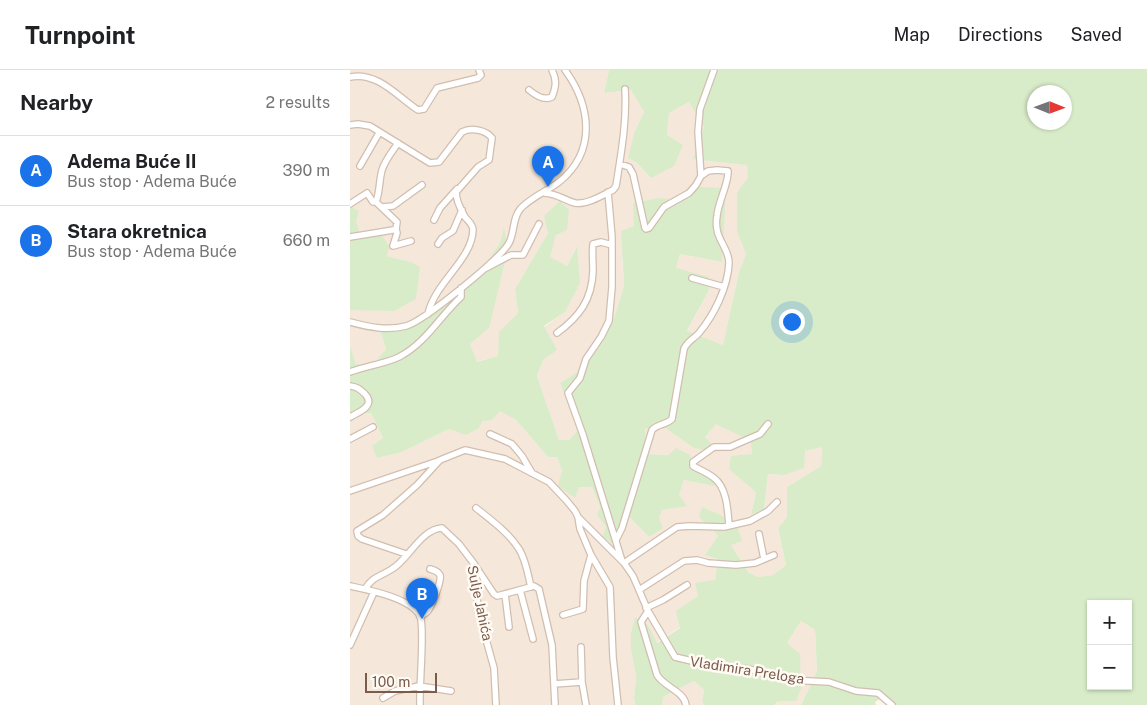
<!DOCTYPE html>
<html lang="en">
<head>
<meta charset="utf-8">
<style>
  body { margin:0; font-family:"Public Sans",sans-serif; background:#f6f6f6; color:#202124 }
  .controls { position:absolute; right:15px; bottom:15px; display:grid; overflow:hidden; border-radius:0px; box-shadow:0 1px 4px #0004 }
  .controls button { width:45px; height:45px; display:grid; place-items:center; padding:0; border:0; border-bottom:1px solid #e0e0e0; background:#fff; color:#202124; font:25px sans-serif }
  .compass { position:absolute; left:677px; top:15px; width:45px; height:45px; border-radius:50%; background:#fff; box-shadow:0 1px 4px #0004; rotate:91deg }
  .scale { position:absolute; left:15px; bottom:12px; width:72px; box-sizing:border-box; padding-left:5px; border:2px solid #7a5c4d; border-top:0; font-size:14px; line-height:18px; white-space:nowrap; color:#7a5c4d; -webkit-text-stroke:4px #fffaf3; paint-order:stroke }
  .you { position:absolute; left:441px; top:251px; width:18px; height:18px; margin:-12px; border:4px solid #fff; border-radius:50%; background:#1a73e8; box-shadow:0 0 0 8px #1a73e833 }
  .badge { display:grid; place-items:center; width:32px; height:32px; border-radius:50%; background:#1a73e8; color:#fff; font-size:16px; font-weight:700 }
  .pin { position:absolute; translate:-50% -41px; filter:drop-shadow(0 1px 2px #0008) }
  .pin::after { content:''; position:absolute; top:26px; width:18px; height:15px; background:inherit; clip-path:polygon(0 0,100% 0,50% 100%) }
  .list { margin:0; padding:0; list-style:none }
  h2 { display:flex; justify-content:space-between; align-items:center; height:65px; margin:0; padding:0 20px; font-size:21px }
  h2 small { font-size:16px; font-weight:400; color:#757577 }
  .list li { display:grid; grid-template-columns:32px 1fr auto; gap:15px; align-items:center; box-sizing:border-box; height:70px; padding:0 20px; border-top:1px solid #e0e0e0 }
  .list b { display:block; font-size:19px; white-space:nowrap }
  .list p { margin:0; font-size:16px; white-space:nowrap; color:#757577 }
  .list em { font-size:16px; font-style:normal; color:#757577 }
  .map { position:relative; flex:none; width:797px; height:635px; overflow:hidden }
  header { display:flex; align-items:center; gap:30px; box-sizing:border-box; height:70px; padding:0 25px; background:#fff; border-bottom:1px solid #e0e0e0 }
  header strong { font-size:24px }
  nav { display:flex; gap:28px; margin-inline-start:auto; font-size:18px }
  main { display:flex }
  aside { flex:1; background:#fff }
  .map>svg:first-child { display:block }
  .residential { fill:#f5e8da }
  .green { fill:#d8ecc9; fill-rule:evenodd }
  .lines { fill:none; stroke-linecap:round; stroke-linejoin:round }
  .minor-casing { stroke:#d1beb0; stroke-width:8 }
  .minor { stroke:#fff; stroke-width:5.5 }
  .labels { text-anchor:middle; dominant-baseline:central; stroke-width:5; stroke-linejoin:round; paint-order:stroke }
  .street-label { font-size:14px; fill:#7a5c4d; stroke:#fffaf3 }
</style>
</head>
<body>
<header>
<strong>Turnpoint</strong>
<nav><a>Map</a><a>Directions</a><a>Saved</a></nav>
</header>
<main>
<aside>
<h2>Nearby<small>2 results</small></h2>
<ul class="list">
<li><span class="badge">A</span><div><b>Adema Buće II</b><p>Bus stop · Adema Buće</p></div><em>390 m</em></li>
<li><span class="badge">B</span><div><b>Stara okretnica</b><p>Bus stop · Adema Buće</p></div><em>660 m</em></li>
</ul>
</aside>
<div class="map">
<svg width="797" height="635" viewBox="0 0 797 635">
  <rect width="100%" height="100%" fill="#fdf6ec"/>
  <path class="residential" d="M 0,0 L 259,0 L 254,23 L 281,20 L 294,42 L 285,61 L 286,92 L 301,108 L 317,65 L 319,43 L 339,32 L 354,57 L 397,95 L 399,108 L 387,122 L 387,162 L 396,184 L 389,202 L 373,275 L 337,262 L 359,220 L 325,198 L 330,184 L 372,192 L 284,156 L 272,188 L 274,216 L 264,248 L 252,274 L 227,302 L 210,313 L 228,360 L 219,370 L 209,370 L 187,306 L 193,290 L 194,257 L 215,242 L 226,177 L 217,196 L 199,187 L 206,165 L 198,163 L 165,219 L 168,243 L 150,262 L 148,286 L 126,292 L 120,274 L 154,159 L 150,173 L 121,214 L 76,248 L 47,260 L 30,260 L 36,279 L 24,293 L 6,294 L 0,275 L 0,240 L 6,239 L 61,192 L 37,186 L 10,165 L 0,136 Z
    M 150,340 L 166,350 L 198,387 L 207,387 L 212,401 L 229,417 L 242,417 L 250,437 L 247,445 L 256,457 L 270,470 L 269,453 L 279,447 L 299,467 L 312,440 L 329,425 L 334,410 L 364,416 L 318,385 L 296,384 L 294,359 L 310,354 L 369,382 L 355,367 L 366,353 L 402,371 L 406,422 L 401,444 L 414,439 L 418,404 L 434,405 L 455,381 L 472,376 L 471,396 L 437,417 L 437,447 L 428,458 L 436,495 L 423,505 L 408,507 L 398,502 L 381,475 L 349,448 L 368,466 L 356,485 L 368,489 L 365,511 L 348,526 L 330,557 L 306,573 L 298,555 L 285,547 L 281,562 L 281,580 L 286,607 L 284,628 L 285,635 L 0,635 L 0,351 L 3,351 L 5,343 L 21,343 L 33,368 L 27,388 L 52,382 L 99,359 L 129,358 L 133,351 Z
    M 451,551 L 465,560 L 467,601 L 451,635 L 426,635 L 428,631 L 437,573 Z
    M 344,611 L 354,620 L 352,630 L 354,635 L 312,635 L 313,627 Z"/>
  <path class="green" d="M 259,0 L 797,0 L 797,635 L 537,635 L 531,628 L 525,632 L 526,635 L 451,635 L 467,601 L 465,560 L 451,551 L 437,573 L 450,584 L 451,619 L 446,631 L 428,631 L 425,635 L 354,635 L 352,631 L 354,620 L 344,611 L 313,627 L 312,635 L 285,635 L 284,628 L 286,607 L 281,580 L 281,562 L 285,547 L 298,555 L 307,573 L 330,558 L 326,541 L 348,526 L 345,513 L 365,510 L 368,489 L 355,485 L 368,466 L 349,447 L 352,437 L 371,445 L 387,455 L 392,471 L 381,475 L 398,502 L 408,507 L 423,505 L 436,495 L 428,458 L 437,447 L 437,417 L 471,396 L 472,377 L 455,381 L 454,398 L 434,405 L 418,404 L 414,439 L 401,445 L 406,422 L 379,399 L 381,386 L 402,384 L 401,371 L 366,354 L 355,367 L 370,382 L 344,378 L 310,354 L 295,359 L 296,384 L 318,385 L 326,378 L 340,385 L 343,398 L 367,412 L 364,416 L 334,410 L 329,425 L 337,436 L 312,440 L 309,448 L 313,458 L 299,467 L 279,447 L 269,453 L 270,470 L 261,473 L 253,466 L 256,457 L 247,445 L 250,437 L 242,417 L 229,417 L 225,428 L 208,416 L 212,401 L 207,387 L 198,387 L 166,350 L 150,341 L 142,350 L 133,351 L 129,358 L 116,365 L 99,359 L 52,382 L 27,388 L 22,376 L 33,368 L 21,343 L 6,343 L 3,352 L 0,351 L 0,275 L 6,294 L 24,293 L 36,279 L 30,260 L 47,260 L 76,248 L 121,214 L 150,173 L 154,158 L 158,179 L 139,258 L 120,274 L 127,292 L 148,286 L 149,262 L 168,243 L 165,219 L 198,163 L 194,146 L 210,131 L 219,140 L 217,160 L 206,165 L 200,187 L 217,196 L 227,176 L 230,213 L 215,242 L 194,256 L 207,280 L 193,290 L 187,306 L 209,370 L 219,370 L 228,360 L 210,313 L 227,302 L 252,274 L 264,248 L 274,216 L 271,161 L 284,156 L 283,133 L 309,128 L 329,130 L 348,117 L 376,118 L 372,192 L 330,184 L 326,198 L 359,207 L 359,220 L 337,261 L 373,275 L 389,202 L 396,184 L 387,162 L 387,122 L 398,108 L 397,95 L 343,89 L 354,57 L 339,32 L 319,43 L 317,65 L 333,75 L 324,96 L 301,108 L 286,92 L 278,88 L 285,61 L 294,42 L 281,20 L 254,23 ZM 684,22 L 714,22 L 714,52 L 684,52 ZM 741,534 L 778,534 L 778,616 L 741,616 Z
    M 0,136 L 9,141 L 6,151 L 10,165 L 29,161 L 39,176 L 37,186 L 61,192 L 70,197 L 66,229 L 44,241 L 0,240 Z"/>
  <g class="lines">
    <defs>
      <path id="minor" d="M 0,7 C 27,1 48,27 68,40 L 74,39 L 87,18 L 128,8 L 131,5 L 129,0
        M 179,20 C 185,25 194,31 202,27 C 206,17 207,10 202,0
        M 0,55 L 8,54 L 20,56 L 80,93 L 89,92 L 112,62 C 121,57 136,60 142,68 L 139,90 L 128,97 L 106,122 C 106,130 111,140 115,147 C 118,151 123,154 123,160 C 122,190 85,212 78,244
        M 10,96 L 29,63
        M 351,106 L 348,62 L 350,39 L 364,0
        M 258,122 L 262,167 L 262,217 L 259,251 L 251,267 L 236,289 L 230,308 L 218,323 L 233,365 L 272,491
        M 194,123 C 209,124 213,130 225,133 C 237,135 253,125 263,120 L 266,116 C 271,84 277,52 275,19
        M 26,132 C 30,121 29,111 32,100 C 35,90 42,82 48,73
        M 0,134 L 17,123 L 23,132 L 26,132 L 47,152 L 46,159 L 43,160 L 0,167
        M 32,137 L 43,136 L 72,115
        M 84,150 L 90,138 L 107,119
        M 46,159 L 47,163 L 43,176 L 61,171
        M 88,174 L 92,168 L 103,161 L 112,140
        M 136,198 L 161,185 L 173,185 L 189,154
        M 342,208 L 374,217
        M 0,252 C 19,257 37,261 56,256 C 74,251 150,189 159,173 C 165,162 162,148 171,138 C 182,127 197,121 209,112 C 247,81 241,36 215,0
        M 207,263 C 229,247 242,230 243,201 C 243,192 242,183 243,174 L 251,172 L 262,175
        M 0,302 C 16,296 34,294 49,287 C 76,273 90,246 111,227 L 111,218
        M 0,316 C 7,317 10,319 15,324 C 26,336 9,342 0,347
        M 140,364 L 162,374 L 172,386 L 182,403
        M 0,369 L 23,357
        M 0,421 L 88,391
        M 126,438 C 141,450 158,462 169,479 C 176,490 178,505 181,517
        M 228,447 L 230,459 L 241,485 L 260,517 L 263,587 L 268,635
        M 379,456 C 378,442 377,417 364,408 C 358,403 350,400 343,396 L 343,392 L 364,377 L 380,377 L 410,364 L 418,354
        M 409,464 L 414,489
        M 266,470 L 272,458 L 302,360 C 307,354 316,355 322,349 L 334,279 C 337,271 344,269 349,263 C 364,245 378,217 379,193 C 379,176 363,169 367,146 C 368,132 379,113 378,101 L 367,100 L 358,101 L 351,106 L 346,115 L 339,123 L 314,137 L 299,158 L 296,159 L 295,158 L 283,104 L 279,97 L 270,94
        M 56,484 L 12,469 L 8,466 L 7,461 L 33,445 L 67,415 L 90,390 L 115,380 L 155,389 L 199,412 L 216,430 L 225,441 L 228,447 L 274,493 L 283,506 L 298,541 L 325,587 L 350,593 L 399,599 L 440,610 L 479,612 L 506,621 L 528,623 L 542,635
        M 274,493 L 327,457 L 339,456 L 374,457 L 400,451 L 418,441 L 427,432
        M 126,497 L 144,524 L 147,526 L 184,516 L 189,519 L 202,575 L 205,635
        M 0,516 C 19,520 61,528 70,546 C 75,557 69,618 70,635
        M 15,519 C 23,506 30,507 42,499 C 58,490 71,459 92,458 L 109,474 L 125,495 L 128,541 L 144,598 L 146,635
        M 170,520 L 183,569
        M 289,520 L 334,491 L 347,490 L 358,493 L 386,495 L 405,493 L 424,485
        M 155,524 L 159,557
        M 296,538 L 313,530 L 337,515
        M 298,541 L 291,552 L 307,605 C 314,617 334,621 336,635
        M 213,545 L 233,539 L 234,511 L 241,485
        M 70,547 C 72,545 75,544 77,542 C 81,538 92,511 90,505 C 88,501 84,500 80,499
        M 0,575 L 24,522
        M 231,577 L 232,612 L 236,635
        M 204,614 L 232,612
        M 33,628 L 45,621 L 69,616 L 101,621"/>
    </defs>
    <use href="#minor" class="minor-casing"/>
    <use href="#minor" class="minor"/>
  </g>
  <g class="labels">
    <g class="street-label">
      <text transform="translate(130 533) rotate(78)">Sulje Jahića</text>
      <text transform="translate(397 600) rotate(9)">Vladimira Preloga</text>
    </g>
  </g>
</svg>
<div class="controls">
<button>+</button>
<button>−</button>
</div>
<svg class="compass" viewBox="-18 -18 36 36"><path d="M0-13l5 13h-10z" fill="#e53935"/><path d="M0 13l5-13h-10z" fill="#757577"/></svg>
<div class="scale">100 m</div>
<div class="you"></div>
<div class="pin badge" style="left:198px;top:117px">A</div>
<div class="pin badge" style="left:72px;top:549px">B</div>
</div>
</main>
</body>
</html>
